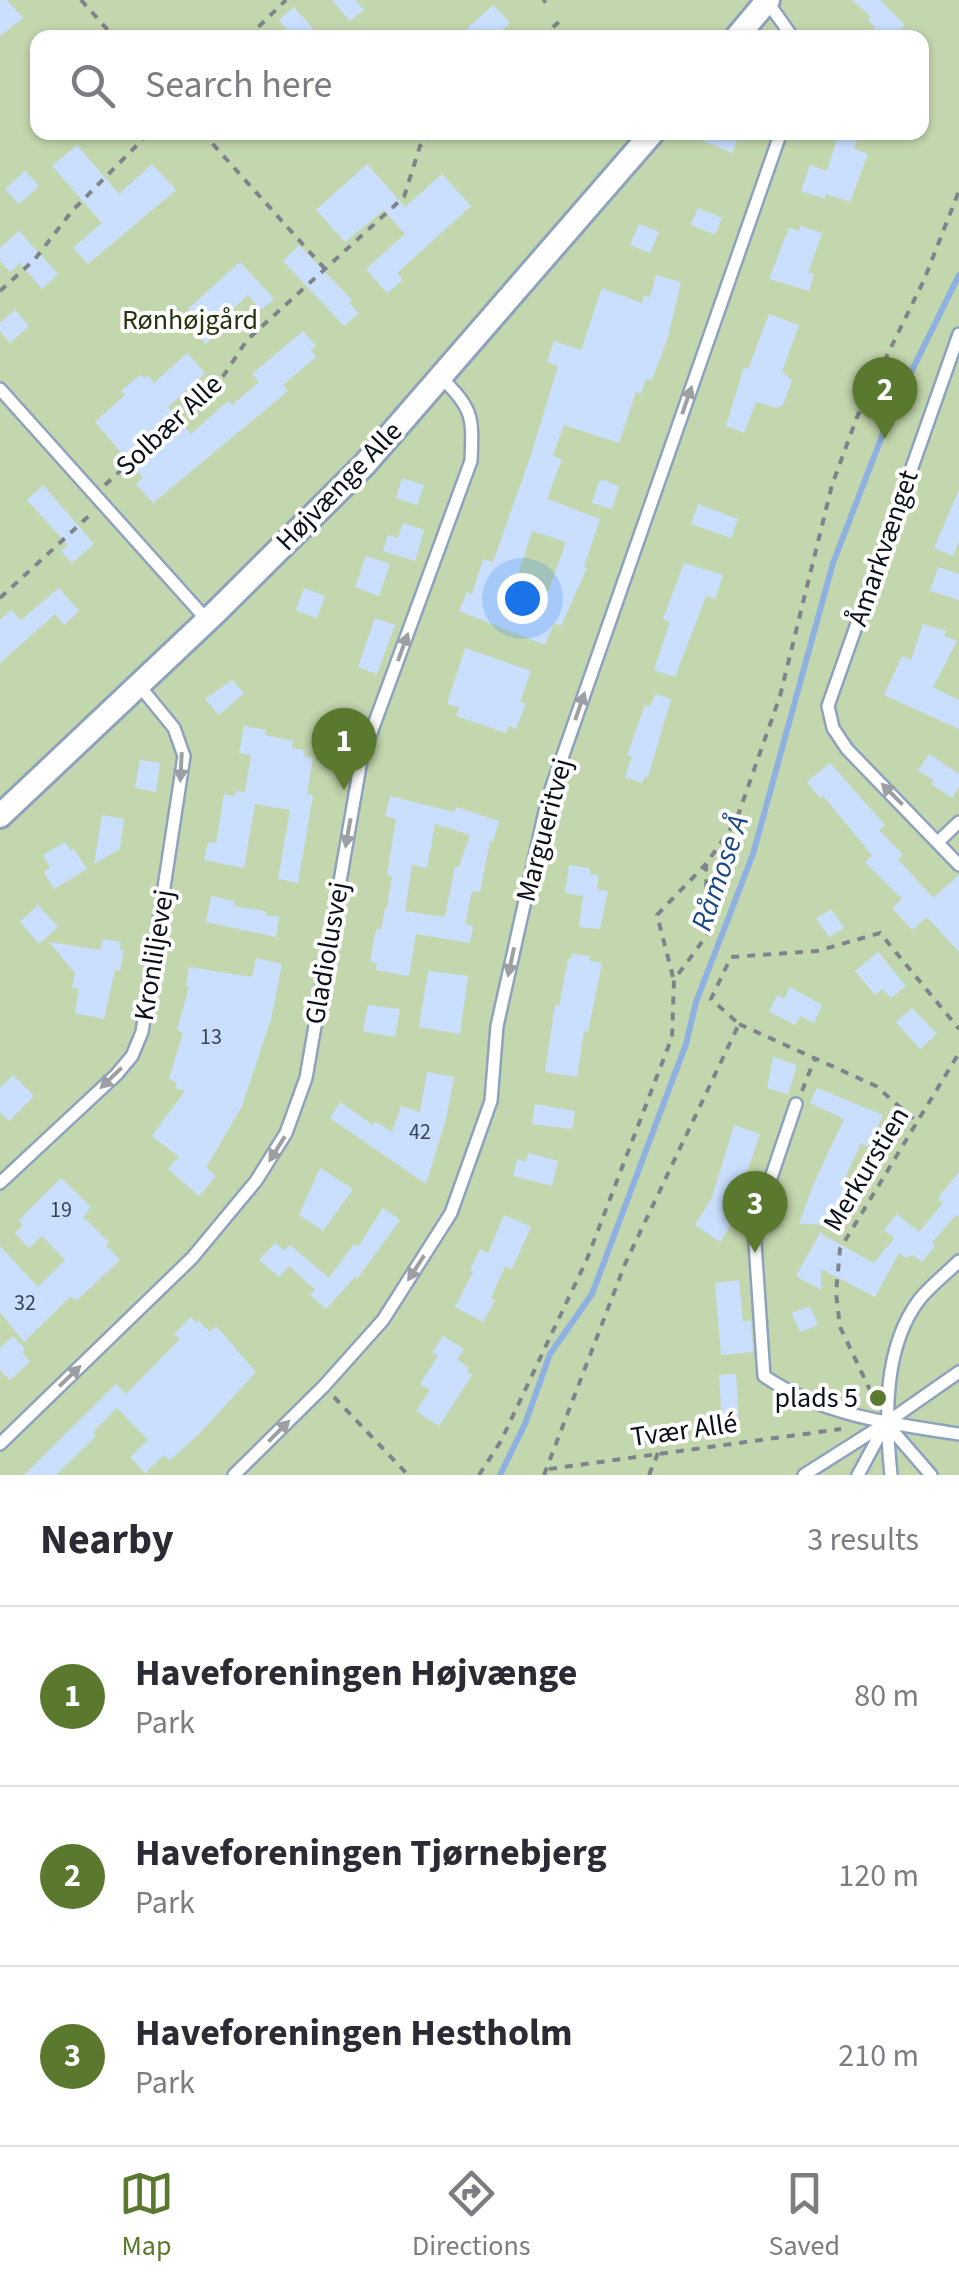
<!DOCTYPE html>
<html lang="en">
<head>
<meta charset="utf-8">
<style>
  body { margin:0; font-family:"Source Sans 3",sans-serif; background:#f7f7f7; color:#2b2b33 }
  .you { position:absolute; left:522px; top:598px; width:35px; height:35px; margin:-25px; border:8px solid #fff; border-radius:50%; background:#1a73e8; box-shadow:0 0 0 15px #1a73e833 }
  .badge { display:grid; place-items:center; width:65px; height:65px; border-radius:50%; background:#5a782e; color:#fff; font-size:32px; font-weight:700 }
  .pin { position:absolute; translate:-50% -82px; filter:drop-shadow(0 2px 5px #0008) }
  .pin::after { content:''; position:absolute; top:52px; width:35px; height:30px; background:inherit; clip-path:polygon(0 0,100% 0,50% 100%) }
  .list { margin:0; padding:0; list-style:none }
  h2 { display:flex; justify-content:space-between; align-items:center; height:130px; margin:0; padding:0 40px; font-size:42px }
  h2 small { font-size:32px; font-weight:400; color:#7c7c81 }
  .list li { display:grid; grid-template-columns:65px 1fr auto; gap:30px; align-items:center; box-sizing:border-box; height:180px; padding:0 40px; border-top:2px solid #e1e1e2 }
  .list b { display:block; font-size:38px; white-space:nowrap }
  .list p { margin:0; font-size:32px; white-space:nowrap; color:#7c7c81 }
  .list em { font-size:32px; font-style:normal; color:#7c7c81 }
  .icon { flex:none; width:55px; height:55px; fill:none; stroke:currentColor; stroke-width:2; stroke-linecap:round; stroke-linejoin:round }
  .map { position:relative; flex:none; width:959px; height:1475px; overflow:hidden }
  .search { position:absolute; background:#fff; box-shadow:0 2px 8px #0004; left:30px; right:30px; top:30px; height:110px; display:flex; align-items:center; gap:25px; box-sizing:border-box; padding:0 35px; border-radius:20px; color:#7c7c81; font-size:38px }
  .sheet { height:670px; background:#fff }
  nav { display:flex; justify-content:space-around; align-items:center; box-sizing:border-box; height:140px; border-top:2px solid #e1e1e2; background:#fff; font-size:28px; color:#7c7c81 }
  nav a { display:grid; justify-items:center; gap:5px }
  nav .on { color:#5a782e }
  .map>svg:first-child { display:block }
  .green { fill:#c3d7ae; fill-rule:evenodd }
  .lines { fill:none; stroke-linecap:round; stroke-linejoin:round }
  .stream { stroke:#8eb1e2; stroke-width:6 }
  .building { fill:#c9dffd; fill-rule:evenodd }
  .lane-casing { stroke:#8ea2bd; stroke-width:16 }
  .street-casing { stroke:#8ea2bd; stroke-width:28 }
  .path { stroke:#7e848b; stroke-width:4; stroke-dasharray:8 8; stroke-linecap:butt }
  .lane { stroke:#fff; stroke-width:11 }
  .street { stroke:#fff; stroke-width:22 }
  .oneway { fill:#9da0a3 }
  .poi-dot { fill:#5a782e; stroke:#fff; stroke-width:4 }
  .labels { text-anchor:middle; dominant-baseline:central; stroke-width:8; stroke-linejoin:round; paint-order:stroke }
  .number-label { font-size:22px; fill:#3a4453 }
  .park-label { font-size:28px; fill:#24340c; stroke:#fff }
  .street-label { font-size:28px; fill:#0a111a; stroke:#fff }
  .poi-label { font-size:28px; fill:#0a111a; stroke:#fff; text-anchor:end }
  .water-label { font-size:30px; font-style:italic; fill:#1a4882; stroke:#fff }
</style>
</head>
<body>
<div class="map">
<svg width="959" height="1475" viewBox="0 0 959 1475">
  <rect width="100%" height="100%" fill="#f2f6fc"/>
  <path class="green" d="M 0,0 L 959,0 L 959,1475 L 0,1475 ZM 38,38 L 922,38 L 922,132 L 38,132 Z"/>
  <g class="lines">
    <path class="stream" d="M 500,1475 L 525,1424 L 550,1354 L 592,1294 L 686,1044 L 696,1002 L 753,854 L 833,563 L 891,413 L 959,275"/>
  </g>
  <path class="building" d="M 0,0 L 7,0 L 23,18 L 0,36 Z
    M 332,0 L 355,0 L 364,10 L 350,21 Z
    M 852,0 L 880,0 L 905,25 L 894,38 L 866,38 L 875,27 L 868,20 L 871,17 Z
    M 493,5 L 510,23 L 494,38 L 457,38 Z
    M 294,7 L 321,38 L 294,38 L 279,20 Z
    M 682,132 L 726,132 L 738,137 L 732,153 Z
    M 839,132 L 860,132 L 854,149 L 868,154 L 850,202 L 826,194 L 825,199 L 801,191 L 810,165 L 827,171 Z
    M 77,145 L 119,194 L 152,164 L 176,190 L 88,264 L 73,248 L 102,223 L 52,166 Z
    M 367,164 L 405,207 L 442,174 L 471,206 L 397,273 L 403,280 L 387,293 L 366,269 L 405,234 L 384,210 L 345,242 L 316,210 Z
    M 25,171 L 39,186 L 19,204 L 5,189 Z
    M 698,208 L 722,218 L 715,235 L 691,225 Z
    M 639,224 L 659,232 L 650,253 L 630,245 Z
    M 801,226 L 822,233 L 808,273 L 814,274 L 809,291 L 769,279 L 789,228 L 799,231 Z
    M 19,231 L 58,274 L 42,289 L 20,263 L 10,272 L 0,261 L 0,248 Z
    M 299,245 L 352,300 L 349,303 L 359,313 L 344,326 L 283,261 Z
    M 240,262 L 274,299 L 261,310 L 248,295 L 223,318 L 229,324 L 206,344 L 185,321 L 193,314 L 188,309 Z
    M 656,275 L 681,282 L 668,337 L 652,380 L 646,379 L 641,394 L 636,392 L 619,443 L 564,425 L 553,456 L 562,459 L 547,499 L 600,519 L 584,567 L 587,568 L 561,626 L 554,623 L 545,645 L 459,611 L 467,592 L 472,594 L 483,559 L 493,562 L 531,455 L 558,366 L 547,362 L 554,341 L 581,350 L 602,288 L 642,303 L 644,296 L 650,297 ZM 532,531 L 566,542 L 543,606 L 512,594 Z
    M 15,310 L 29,326 L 10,343 L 0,331 L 0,323 Z
    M 769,314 L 799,325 L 782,372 L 792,380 L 783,405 L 776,408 L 756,402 L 744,433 L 726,426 L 744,367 L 748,369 Z
    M 303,331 L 316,346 L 311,350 L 316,357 L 283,385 L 288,391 L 153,503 L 136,484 L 143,478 L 95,422 L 125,395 L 121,391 L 140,375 L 145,378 L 148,376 L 154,383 L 187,353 L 205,373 L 168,407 L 191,434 L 228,401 L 232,405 L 259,382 L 252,374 Z
    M 402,478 L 424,485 L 417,505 L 396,498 Z
    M 604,480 L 619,487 L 612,509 L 592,503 L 599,481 Z
    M 43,485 L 94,544 L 72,563 L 61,551 L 68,545 L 27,500 Z
    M 959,490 L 959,541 L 953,556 L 934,548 Z
    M 698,504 L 738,519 L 731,538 L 691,524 Z
    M 403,523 L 424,530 L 415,561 L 383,551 L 388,535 L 398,538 Z
    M 366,556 L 390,564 L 379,596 L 355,587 Z
    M 684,563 L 723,575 L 715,599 L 706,596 L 675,677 L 654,670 L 670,622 L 663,619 Z
    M 938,567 L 959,574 L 959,600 L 930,591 Z
    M 59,588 L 79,611 L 64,625 L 55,614 L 0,663 L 0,620 L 11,610 L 21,620 Z
    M 304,588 L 325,596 L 317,618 L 296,610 Z
    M 375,618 L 395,625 L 377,674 L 358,667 Z
    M 923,624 L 946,631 L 944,636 L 957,641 L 933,687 L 959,700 L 959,729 L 884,695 L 902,656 L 911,660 Z
    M 465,648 L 531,671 L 520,702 L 526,703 L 516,729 L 508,726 L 506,733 L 456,716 L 459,707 L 447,704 Z
    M 232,680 L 244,693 L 219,715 L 205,699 Z
    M 655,694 L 671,699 L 648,777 L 645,776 L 642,783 L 625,777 L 632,756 L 627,755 L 645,705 L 650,707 Z
    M 244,726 L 266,730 L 265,735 L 293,741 L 292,748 L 305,750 L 304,756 L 313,758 L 307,794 L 313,795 L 298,883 L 278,879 L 290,810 L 255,804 L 244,868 L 204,860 L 208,842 L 216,843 L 224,794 L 235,796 L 236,791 L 245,792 L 251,755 L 239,753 Z
    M 929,754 L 959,774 L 959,787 L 952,798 L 931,784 L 934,780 L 918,771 Z
    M 140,760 L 160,763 L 156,792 L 135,788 Z
    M 830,763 L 885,825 L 879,830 L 903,855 L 898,859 L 933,898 L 959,875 L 959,952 L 927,917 L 912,930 L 892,908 L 902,899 L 865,862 L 872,855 L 823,796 L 820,798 L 807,782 Z
    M 390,796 L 454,812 L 456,807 L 499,821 L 493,842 L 490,841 L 480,892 L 472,891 L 465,924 L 473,926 L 470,943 L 416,934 L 409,976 L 375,970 L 377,963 L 370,962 L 376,929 L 381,930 L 385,908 L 387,908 L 392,876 L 387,875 L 396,819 L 385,816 ZM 435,824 L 470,835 L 459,867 L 455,866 L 445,917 L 405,911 L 412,865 L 427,868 Z
    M 102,815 L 124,819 L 120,849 L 94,864 Z
    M 65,842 L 71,851 L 74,849 L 87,869 L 54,889 L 44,872 L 50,868 L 43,855 Z
    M 569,865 L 590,868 L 590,874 L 599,875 L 597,889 L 608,891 L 600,929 L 579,927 L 583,896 L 565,893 Z
    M 211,896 L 235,901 L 234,906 L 266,911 L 266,915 L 279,917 L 276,937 L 206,922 Z
    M 38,905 L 58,927 L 39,944 L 20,922 Z
    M 831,909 L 844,928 L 829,937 L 816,918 Z
    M 103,939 L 121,942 L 120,950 L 124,950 L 120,971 L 115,970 L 104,1019 L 75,1013 L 79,989 L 72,988 L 75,973 L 49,942 L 100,950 Z
    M 878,952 L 906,986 L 891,998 L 883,989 L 875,995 L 855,971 Z
    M 572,954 L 590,956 L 589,961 L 602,963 L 588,1032 L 584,1031 L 577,1077 L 545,1072 L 555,1005 L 559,1006 L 568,959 L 571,959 Z
    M 256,958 L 282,964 L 271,1019 L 242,1106 L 206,1168 L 216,1176 L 199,1196 L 168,1169 L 179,1157 L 152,1136 L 185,1091 L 175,1088 L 177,1082 L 169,1079 L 183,1032 L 177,1030 L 189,987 L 186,986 L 189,967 L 252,977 Z
    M 428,971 L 468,976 L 460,1034 L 419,1027 Z
    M 790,987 L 822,1005 L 814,1023 L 800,1016 L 795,1025 L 769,1012 L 777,995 L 784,999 Z
    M 368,1005 L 400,1009 L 395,1037 L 363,1031 Z
    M 912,1008 L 937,1034 L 920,1049 L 896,1022 Z
    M 773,1057 L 797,1065 L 788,1094 L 767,1088 Z
    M 427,1072 L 454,1077 L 446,1119 L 426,1184 L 330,1118 L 340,1102 L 373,1125 L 375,1121 L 392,1132 L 401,1106 L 420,1112 Z
    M 13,1075 L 34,1096 L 9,1121 L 0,1112 L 0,1088 Z
    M 817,1088 L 883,1115 L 868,1147 L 861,1143 L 844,1180 L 848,1182 L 832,1225 L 799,1224 L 814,1183 L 844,1119 L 810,1103 Z
    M 535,1104 L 575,1111 L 572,1129 L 532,1124 Z
    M 734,1125 L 760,1134 L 745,1178 L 752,1180 L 744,1204 L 720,1242 L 695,1225 L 712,1198 Z
    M 528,1153 L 558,1161 L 552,1186 L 513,1176 L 517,1159 L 526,1162 Z
    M 320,1168 L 353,1189 L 323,1231 L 299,1215 Z
    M 959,1172 L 959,1217 L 956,1215 L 932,1243 L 935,1246 L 922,1262 L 913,1255 L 906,1258 L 899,1253 L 875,1297 L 821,1269 L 821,1290 L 796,1276 L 821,1231 L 821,1234 L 874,1263 L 894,1238 L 884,1230 L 897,1214 L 919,1232 L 943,1203 L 938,1198 Z
    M 61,1178 L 91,1207 L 83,1217 L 109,1242 L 106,1245 L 120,1260 L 77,1300 L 70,1297 L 24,1342 L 0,1312 L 0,1246 L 38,1287 L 65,1260 L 42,1236 L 29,1248 L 15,1233 L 23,1225 L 19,1220 Z
    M 383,1208 L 400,1220 L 357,1279 L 355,1277 L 326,1309 L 310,1295 L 315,1290 L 289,1266 L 279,1277 L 259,1260 L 275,1243 L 285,1251 L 290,1245 L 329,1278 L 354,1244 L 358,1247 Z
    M 504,1215 L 531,1227 L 512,1269 L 505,1266 L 491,1298 L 495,1300 L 483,1322 L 455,1307 L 473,1272 L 470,1270 L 480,1249 L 488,1253 Z
    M 739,1280 L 743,1321 L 751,1321 L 753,1352 L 721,1355 L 715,1283 Z
    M 810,1306 L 818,1325 L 800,1332 L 792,1313 Z
    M 191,1317 L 196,1323 L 198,1320 L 210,1332 L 216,1326 L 256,1372 L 199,1434 L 170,1460 L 164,1455 L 145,1473 L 130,1457 L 148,1440 L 117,1408 L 93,1432 L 96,1436 L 56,1475 L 24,1475 L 116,1384 L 126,1394 L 180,1339 L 174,1334 Z
    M 13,1336 L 25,1349 L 22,1352 L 30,1362 L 10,1380 L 0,1370 L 0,1348 Z
    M 443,1336 L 464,1349 L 457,1359 L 469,1368 L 467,1372 L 472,1375 L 439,1426 L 416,1411 L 430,1390 L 420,1384 L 438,1356 L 432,1353 Z
    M 736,1374 L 739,1424 L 722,1425 L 719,1375 Z"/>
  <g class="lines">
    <defs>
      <path id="lane" d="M 767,1 L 793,38
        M 959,334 L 828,706 L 833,728 L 847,749 L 959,865
        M 0,389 L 207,620
        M 939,841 L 959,822
        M 796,1104 L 754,1228 L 764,1376 C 821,1415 892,1424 959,1434
        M 0,1183 L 116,1075 L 132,1056 L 142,1032 L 184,756 L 174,728 L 138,684
        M 0,1444 L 192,1258 L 256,1181 L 286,1133 L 306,1078 L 361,760 L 471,461 C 473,415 473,410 441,377
        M 234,1475 L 324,1386 L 383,1320 L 451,1213 L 491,1101 L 497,1026 L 548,798 L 781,132
        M 804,1475 L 886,1423 L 959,1372
        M 858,1475 L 886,1423 L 931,1475
        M 891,1475 C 885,1418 883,1348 919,1300 C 930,1286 946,1274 959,1261"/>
      <path id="street" d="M 736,38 L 768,0
        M 0,816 L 215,613 L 364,465 L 653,132"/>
    </defs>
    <use href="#lane" class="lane-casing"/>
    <use href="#street" class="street-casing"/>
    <path class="path" d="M 81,0 L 115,38
      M 543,2 L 546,0
      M 247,38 L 286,0
      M 541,38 L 560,21
      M 202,132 L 325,269
      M 0,291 L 35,259 L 72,211 L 150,132
      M 105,485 L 224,375 L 247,340 L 404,197 L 420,146 L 435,132
      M 0,598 L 92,513
      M 673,977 L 657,915 L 706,864
      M 739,1024 L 876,1086 L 917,1122
      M 802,1091 L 815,1058
      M 871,1392 L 840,1327 L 836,1293 L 840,1249 L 959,1053
      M 334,1397 L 408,1475
      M 549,1469 L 841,1429
      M 479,1475 L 501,1441 L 587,1259 L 672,1037 L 674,980 L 707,935 L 706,864 L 736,821 L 780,696 L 832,485 L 857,417 L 924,280 L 959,191
      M 544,1475 L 625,1264 L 739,1024 L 711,999 L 731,957 L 817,951 L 880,933 L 959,1029
      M 649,1475 L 658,1453"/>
    <use href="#lane" class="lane"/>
    <use href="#street" class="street"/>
  </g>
  <defs><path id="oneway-solid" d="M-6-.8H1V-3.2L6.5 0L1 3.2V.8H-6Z" transform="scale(2.5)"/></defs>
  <g class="oneway">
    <use href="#oneway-solid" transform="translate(687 400) rotate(-71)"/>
    <use href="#oneway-solid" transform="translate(403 647) rotate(-70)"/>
    <use href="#oneway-solid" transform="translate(580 706) rotate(-71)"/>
    <use href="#oneway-solid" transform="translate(181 767) rotate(93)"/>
    <use href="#oneway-solid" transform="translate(892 794) rotate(-135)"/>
    <use href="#oneway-solid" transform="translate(348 833) rotate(100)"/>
    <use href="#oneway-solid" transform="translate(511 962) rotate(102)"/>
    <use href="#oneway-solid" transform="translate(111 1078) rotate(136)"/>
    <use href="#oneway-solid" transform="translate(277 1149) rotate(122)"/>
    <use href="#oneway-solid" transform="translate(416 1268) rotate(123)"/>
    <use href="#oneway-solid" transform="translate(70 1376) rotate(-44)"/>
    <use href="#oneway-solid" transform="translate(279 1431) rotate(-45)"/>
  </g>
  <circle class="poi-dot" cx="878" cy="1398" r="10"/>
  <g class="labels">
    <g class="number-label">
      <text x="211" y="1037">13</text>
      <text x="420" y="1132">42</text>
      <text x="61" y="1210">19</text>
      <text x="25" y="1303">32</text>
    </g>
    <g class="park-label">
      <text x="190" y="320">Rønhøjgård</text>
    </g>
    <g class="street-label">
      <text transform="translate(169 425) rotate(-43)">Solbær Alle</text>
      <text transform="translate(339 486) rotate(-46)">Højvænge Alle</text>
      <text transform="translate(883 548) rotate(-71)">Åmarkvænget</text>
      <text transform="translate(544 830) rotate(-75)">Margueritvej</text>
      <text transform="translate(327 953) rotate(-80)">Gladiolusvej</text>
      <text transform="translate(154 955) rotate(-81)">Kronliljevej</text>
      <text transform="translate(866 1169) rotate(-59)">Merkurstien</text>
      <text transform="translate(684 1430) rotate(-8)">Tvær Allé</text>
    </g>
    <g class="poi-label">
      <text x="858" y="1398">plads 5</text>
    </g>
    <g class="water-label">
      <text transform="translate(720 873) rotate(-71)">Råmose Å</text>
    </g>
  </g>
</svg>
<div class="you"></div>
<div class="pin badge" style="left:344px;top:790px">1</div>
<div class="pin badge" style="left:885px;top:439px">2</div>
<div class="pin badge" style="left:755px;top:1253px">3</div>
<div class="search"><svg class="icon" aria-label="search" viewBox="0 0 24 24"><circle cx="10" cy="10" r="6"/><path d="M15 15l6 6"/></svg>Search here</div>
</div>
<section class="sheet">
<h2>Nearby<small>3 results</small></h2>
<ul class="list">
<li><span class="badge">1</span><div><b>Haveforeningen Højvænge</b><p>Park</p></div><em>80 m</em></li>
<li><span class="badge">2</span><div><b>Haveforeningen Tjørnebjerg</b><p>Park</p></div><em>120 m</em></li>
<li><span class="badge">3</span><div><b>Haveforeningen Hestholm</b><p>Park</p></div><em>210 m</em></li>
</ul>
</section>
<nav>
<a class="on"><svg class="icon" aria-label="map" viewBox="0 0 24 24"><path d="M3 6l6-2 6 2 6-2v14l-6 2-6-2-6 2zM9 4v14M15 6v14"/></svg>Map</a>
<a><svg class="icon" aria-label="directions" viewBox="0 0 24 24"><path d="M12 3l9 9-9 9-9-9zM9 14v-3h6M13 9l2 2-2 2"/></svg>Directions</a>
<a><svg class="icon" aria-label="saved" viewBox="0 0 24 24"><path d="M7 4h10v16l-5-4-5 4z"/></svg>Saved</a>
</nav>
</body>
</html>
